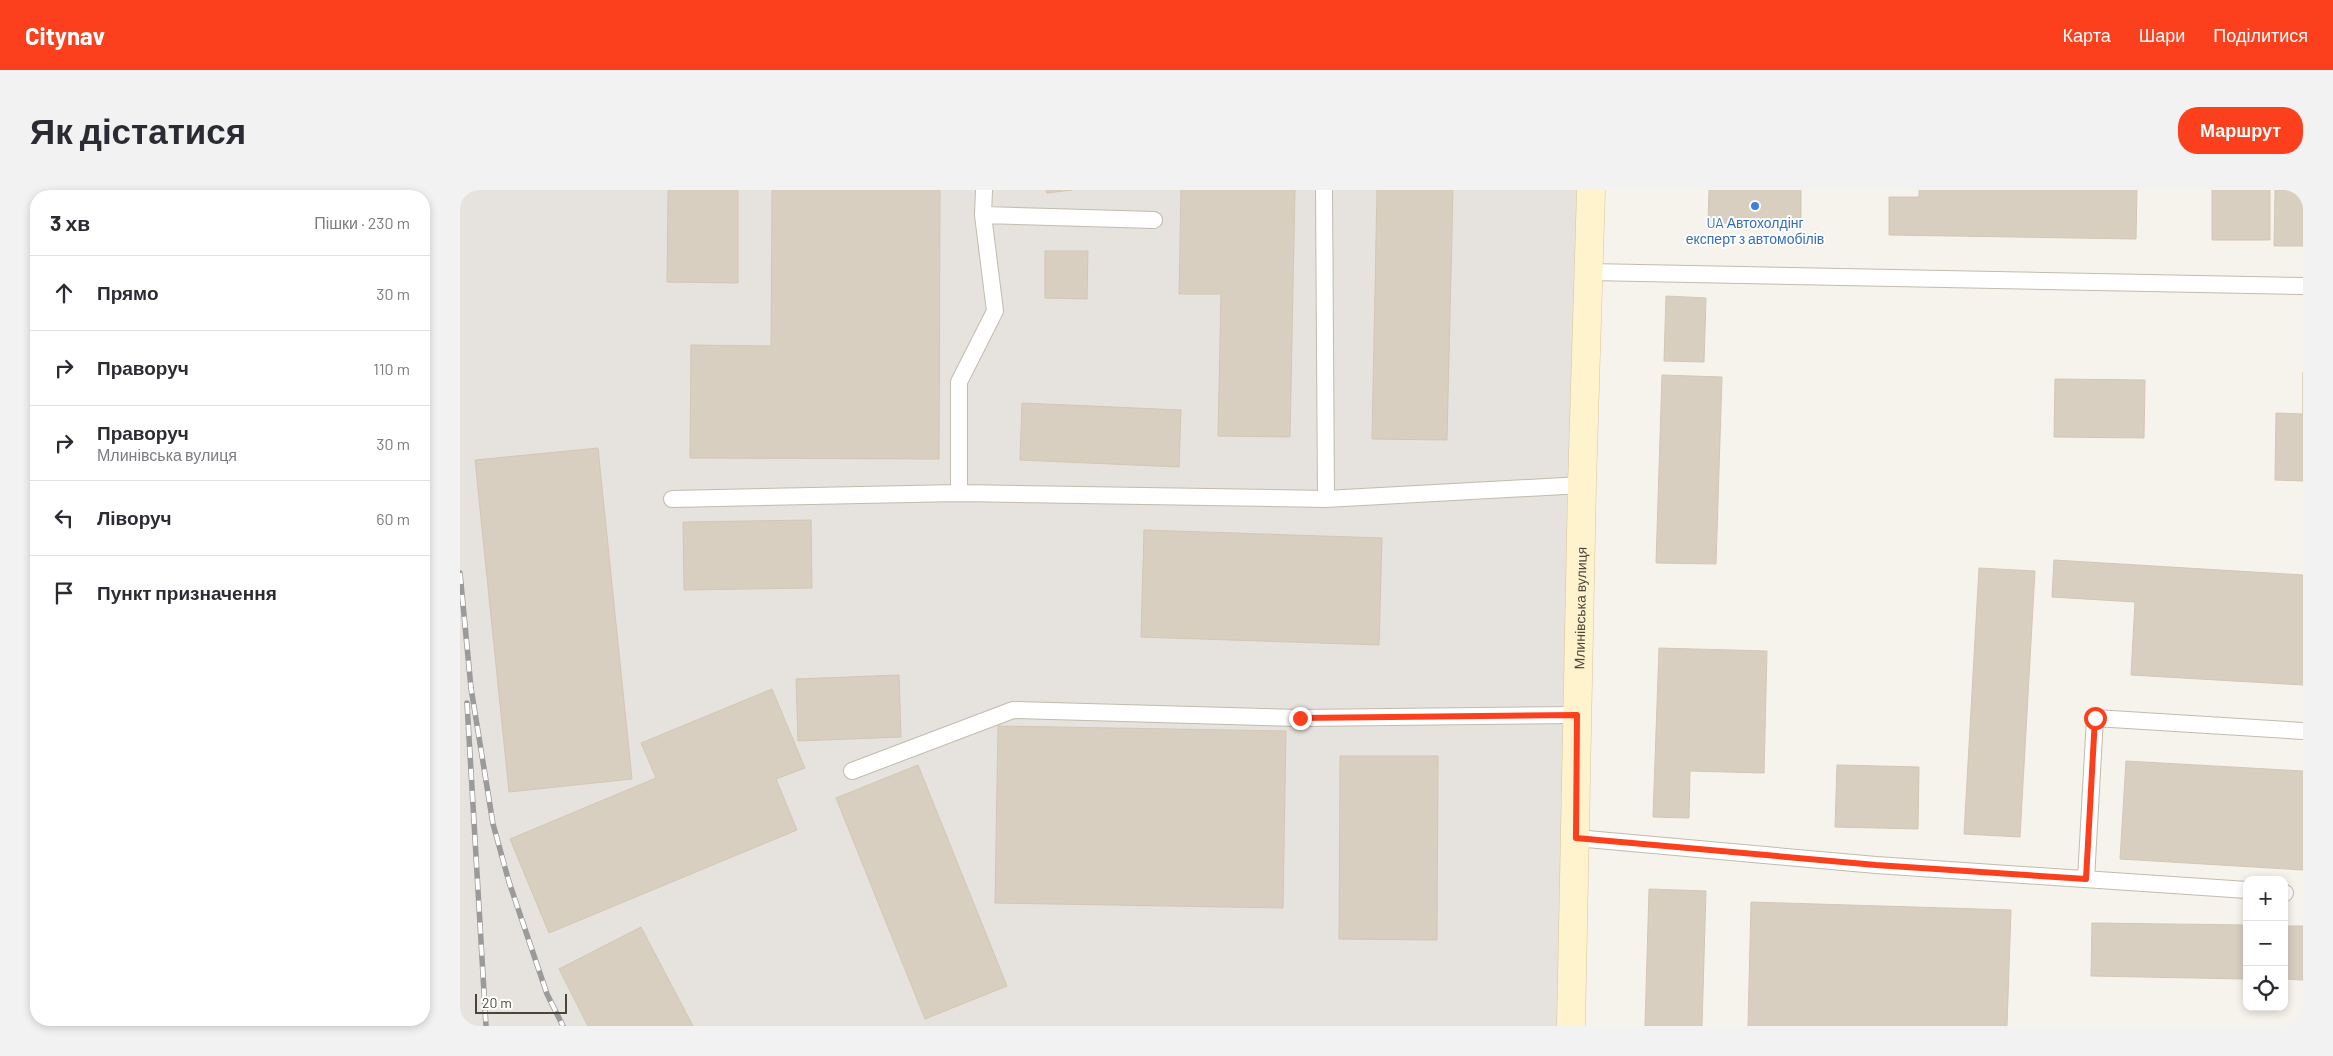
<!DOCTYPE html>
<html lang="uk">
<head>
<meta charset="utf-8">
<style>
  body { margin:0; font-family:Barlow,sans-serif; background:#f2f2f3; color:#2b2b33 }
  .controls { position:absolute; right:15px; bottom:15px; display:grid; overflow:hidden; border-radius:10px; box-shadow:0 2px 8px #0003 }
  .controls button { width:45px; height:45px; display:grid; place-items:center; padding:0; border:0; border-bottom:1px solid #e1e1e2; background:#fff; color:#2b2b33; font:25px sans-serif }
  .scale { position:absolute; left:15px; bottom:12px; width:92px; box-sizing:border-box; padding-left:5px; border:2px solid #4b4439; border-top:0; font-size:14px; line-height:18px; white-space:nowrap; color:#4b4439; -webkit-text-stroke:4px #fff; paint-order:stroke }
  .stop { position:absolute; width:15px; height:15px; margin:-11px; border:4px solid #fc3f1d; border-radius:50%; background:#fff }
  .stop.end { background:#fc3f1d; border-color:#fff; box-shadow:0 1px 5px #0008 }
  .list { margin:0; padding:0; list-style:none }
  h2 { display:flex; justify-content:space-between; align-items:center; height:65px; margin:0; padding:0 20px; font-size:21px }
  h2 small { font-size:16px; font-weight:400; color:#7c7c81 }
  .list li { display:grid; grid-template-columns:32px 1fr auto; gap:15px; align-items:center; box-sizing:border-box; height:75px; padding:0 20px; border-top:1px solid #e1e1e2 }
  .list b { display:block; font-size:19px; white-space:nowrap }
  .list p { margin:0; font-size:16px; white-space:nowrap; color:#7c7c81 }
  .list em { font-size:16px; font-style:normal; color:#7c7c81 }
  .icon { flex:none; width:28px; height:28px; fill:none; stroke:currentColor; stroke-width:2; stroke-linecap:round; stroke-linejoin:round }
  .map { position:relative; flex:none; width:1843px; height:836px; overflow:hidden; border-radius:20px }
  header { display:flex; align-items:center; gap:30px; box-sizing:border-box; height:70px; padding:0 25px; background:#fc3f1d; color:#fff }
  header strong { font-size:24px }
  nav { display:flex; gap:28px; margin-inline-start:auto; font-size:18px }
  .intro { display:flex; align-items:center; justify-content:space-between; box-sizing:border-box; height:120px; padding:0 30px }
  h1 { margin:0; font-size:35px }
  .button { padding:12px 22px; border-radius:20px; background:#fc3f1d; color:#fff; font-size:18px; font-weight:700 }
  main { display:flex; gap:30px; padding:0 30px }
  aside { flex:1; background:#fff; border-radius:20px; box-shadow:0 2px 8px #0003 }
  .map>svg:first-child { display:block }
  .industrial { fill:#e6e2dd }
  .building { fill:#d8cfc1; stroke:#d3c7b4 }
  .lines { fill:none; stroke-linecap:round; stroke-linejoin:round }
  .lane-casing { stroke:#c2bbae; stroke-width:18 }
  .secondary-casing { stroke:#d6c79b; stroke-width:29 }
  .lane { stroke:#fff; stroke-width:16 }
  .secondary { stroke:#fff3cd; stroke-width:28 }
  .rail-casing { stroke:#9a9a9a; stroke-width:5.5 }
  .rail { stroke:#fff; stroke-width:4; stroke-dasharray:11; stroke-linecap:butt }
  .route { stroke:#fc3f1d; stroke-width:6 }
  .shop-dot { fill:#3f7fe0; stroke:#fff; stroke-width:2 }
  .labels { text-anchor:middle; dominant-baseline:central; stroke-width:4; stroke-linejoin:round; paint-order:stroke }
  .shop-label { font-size:14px; fill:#366cbe; stroke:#fff }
  .street-label { font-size:14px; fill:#4b4439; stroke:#fff }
</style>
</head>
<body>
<header>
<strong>Citynav</strong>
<nav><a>Карта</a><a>Шари</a><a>Поділитися</a></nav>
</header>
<div class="intro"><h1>Як дістатися</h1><a class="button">Маршрут</a></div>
<main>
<aside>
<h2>3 хв<small>Пішки · 230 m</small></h2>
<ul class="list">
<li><svg class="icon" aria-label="ahead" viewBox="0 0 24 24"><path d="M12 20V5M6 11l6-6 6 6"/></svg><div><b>Прямо</b></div><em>30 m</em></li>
<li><svg class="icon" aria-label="right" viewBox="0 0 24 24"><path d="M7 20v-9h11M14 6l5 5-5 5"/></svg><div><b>Праворуч</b></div><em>110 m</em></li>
<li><svg class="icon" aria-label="right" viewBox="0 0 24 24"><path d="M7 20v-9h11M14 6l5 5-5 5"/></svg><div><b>Праворуч</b><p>Млинівська вулиця</p></div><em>30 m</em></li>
<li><svg class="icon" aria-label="left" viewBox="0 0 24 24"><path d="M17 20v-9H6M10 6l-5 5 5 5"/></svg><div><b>Ліворуч</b></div><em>60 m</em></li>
<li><svg class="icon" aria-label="arrive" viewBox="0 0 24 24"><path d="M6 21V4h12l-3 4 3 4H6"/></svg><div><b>Пункт призначення</b></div></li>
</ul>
</aside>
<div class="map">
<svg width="1843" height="836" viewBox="0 0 1843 836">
  <rect width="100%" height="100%" fill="#f6f3ec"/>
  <path class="industrial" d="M 0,0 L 1131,0 L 1111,836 L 0,836 Z"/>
  <path class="building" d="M 208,0 L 278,0 L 278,93 L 207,92 Z
    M 312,0 L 480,0 L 479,269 L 230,268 L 231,155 L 311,156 Z
    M 586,0 L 612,0 L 587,3 Z
    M 721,0 L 835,0 L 830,247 L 758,246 L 761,104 L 719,104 Z
    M 917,0 L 993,0 L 987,250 L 912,249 Z
    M 1249,0 L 1341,0 L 1341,34 L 1248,33 Z
    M 1459,0 L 1677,0 L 1676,49 L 1429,45 L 1429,7 L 1459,7 Z
    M 1752,0 L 1810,0 L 1810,50 L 1752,50 Z
    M 1815,0 L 1843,0 L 1843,56 L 1814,56 Z
    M 585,61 L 628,61 L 627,109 L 585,108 Z
    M 1206,106 L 1246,108 L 1244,172 L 1204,171 Z
    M 1843,182 L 1843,291 L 1815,290 L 1816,223 L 1843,224 Z
    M 1202,185 L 1262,187 L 1256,374 L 1196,373 Z
    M 1595,189 L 1685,190 L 1684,248 L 1594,247 Z
    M 562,213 L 721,220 L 719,277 L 560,270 Z
    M 138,258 L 172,589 L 49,602 L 15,270 Z
    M 351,330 L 352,398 L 224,400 L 223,332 Z
    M 684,340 L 922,348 L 919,455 L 681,447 Z
    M 1594,370 L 1843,385 L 1843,495 L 1671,485 L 1675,412 L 1592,407 Z
    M 1519,378 L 1575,381 L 1560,647 L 1504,644 Z
    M 1199,458 L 1307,461 L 1304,583 L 1230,581 L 1229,628 L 1193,627 Z
    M 439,485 L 441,547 L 338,551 L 336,489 Z
    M 312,499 L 345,578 L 316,589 L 337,640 L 89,743 L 50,649 L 196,588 L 181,553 Z
    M 538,536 L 826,541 L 823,718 L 535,713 Z
    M 880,566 L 978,566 L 977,750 L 879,749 Z
    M 1666,571 L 1843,581 L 1843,680 L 1660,669 Z
    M 458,575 L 547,796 L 465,829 L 376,608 Z
    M 1377,575 L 1459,577 L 1458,639 L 1375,637 Z
    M 1189,699 L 1246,701 L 1242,836 L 1185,836 Z
    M 1291,712 L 1551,720 L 1547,836 L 1288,836 Z
    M 1632,733 L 1787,735 L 1787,789 L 1631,786 Z
    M 1824,736 L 1843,736 L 1843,790 L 1824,789 Z
    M 181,737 L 233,836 L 128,836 L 99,779 Z"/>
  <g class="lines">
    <defs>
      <path id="lane" d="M 864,0 L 866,309
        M 523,25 L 694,30
        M 1129,82 L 1843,96
        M 499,303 L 499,192 L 535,121 L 523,25 L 524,0
        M 212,309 L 499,303 L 866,309 L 1122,295
        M 392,581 L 553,520 L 840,528 L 1117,525
        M 1116,648 L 1416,675 L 1787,700
        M 1626,689 L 1635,528 L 1843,541
        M 1824,703 L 1825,703"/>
      <g id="secondary">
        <path id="s1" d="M 1111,836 L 1122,295 L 1131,0"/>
      </g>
    </defs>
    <use href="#lane" class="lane-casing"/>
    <use href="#secondary" class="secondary-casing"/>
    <use href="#lane" class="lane"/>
    <use href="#secondary" class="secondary"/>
    <defs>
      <path id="rail" d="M 0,383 L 11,498 L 33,634 L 49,692 L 87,804 L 103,836
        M 7,513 L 26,836"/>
    </defs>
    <use href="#rail" class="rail-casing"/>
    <use href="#rail" class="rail"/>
  </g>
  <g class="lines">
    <path class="route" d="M 840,528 L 1117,525 L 1116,648 L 1416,675 L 1626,689 L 1635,528"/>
  </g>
  <circle class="shop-dot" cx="1295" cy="16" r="5"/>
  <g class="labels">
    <g class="shop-label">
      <text x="1295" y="32">UA Автохолдінг<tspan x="1295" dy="16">експерт з автомобілів</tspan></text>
    </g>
    <g class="street-label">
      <text stroke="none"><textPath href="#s1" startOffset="418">Млинівська вулиця</textPath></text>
    </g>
  </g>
</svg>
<div class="controls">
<button>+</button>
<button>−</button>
<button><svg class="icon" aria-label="locate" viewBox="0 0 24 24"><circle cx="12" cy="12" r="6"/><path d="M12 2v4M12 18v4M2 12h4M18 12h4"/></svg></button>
</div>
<div class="scale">20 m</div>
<div class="stop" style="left:1635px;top:528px"></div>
<div class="stop end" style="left:840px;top:528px"></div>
</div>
</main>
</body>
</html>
